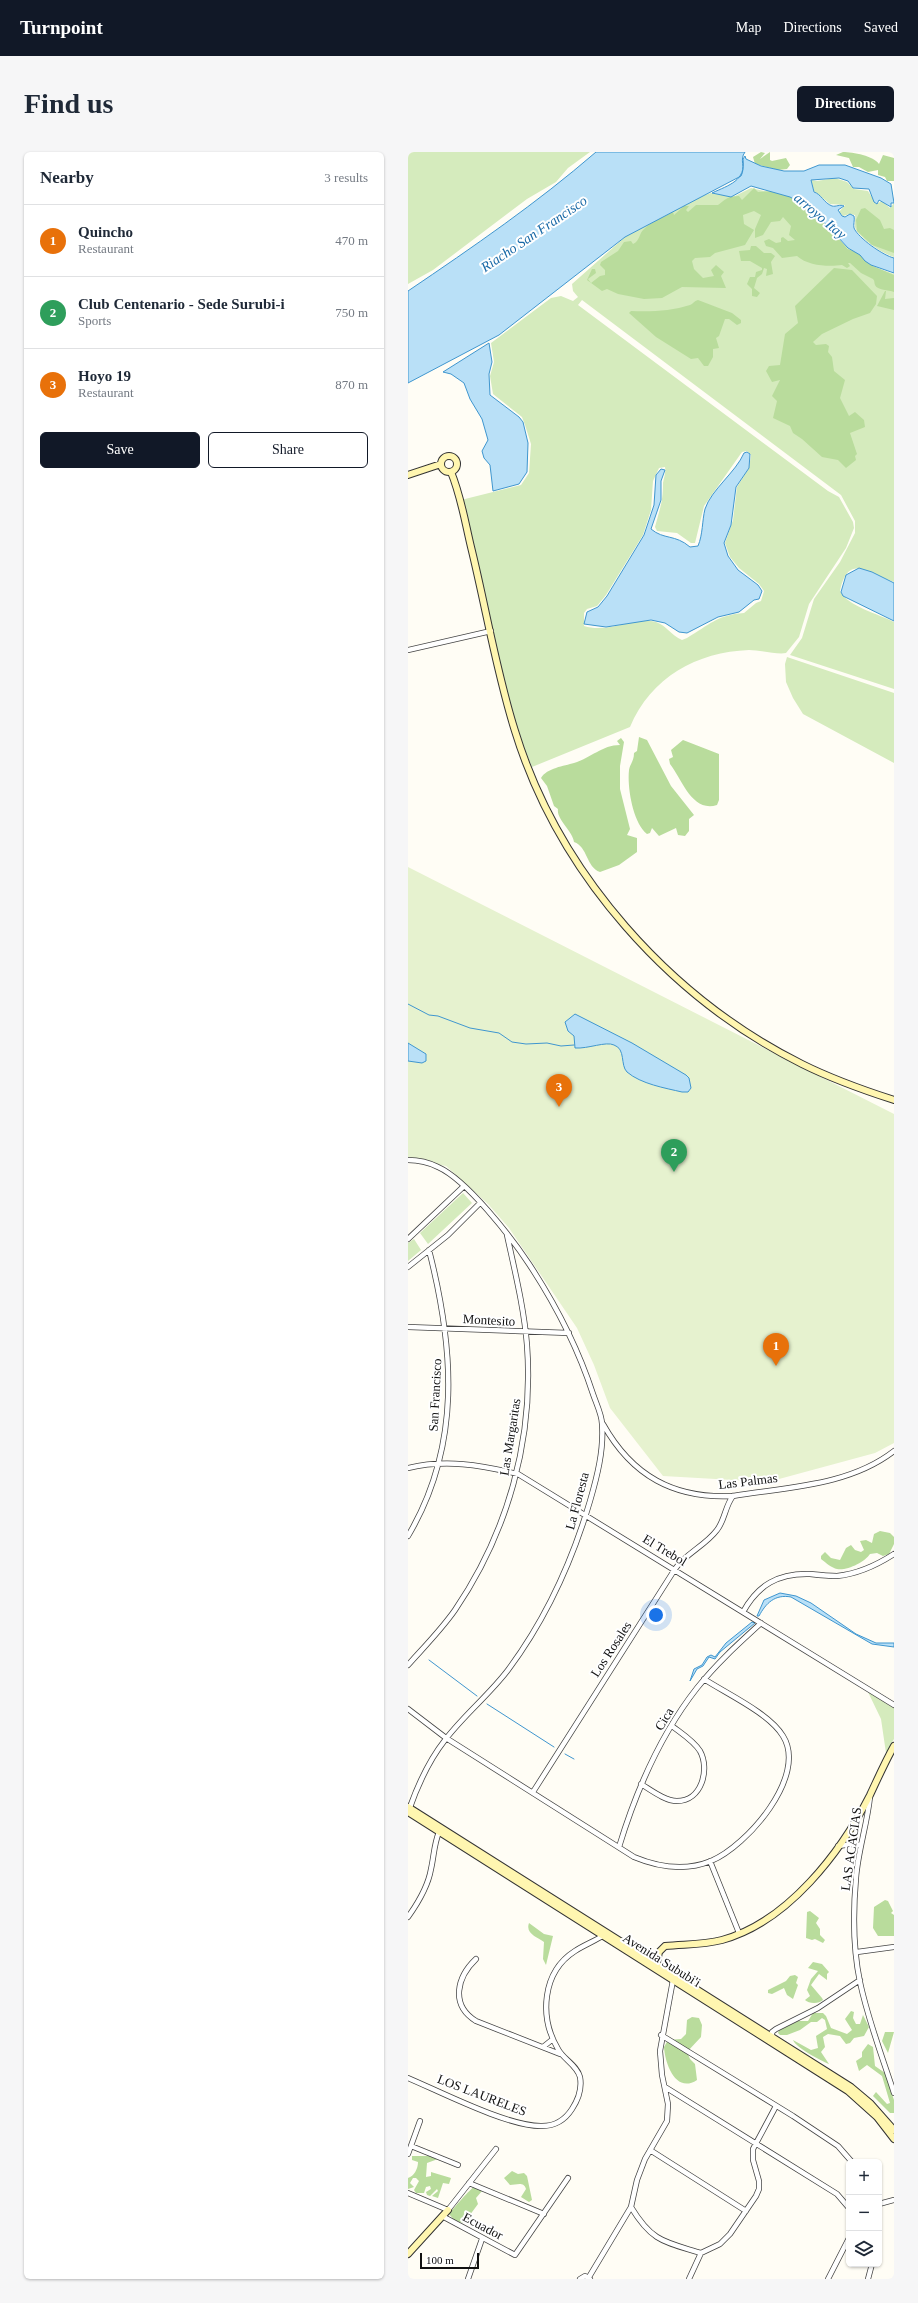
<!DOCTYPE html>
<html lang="en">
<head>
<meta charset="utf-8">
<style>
  body { margin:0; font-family:"Times New Roman",serif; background:#f6f6f7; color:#1f2937 }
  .controls { position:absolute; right:12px; bottom:12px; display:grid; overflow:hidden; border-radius:6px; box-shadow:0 1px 3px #0004 }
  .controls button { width:36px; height:36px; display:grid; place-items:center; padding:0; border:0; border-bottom:1px solid #e0e1e3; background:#fff; color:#1f2937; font:20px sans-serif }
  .scale { position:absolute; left:12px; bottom:10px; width:59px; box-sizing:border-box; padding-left:4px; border:2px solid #111; border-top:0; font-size:11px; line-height:14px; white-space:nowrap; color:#111; -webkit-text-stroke:3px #fff; paint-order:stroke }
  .you { position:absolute; left:248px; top:1463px; width:14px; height:14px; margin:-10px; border:3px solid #fff; border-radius:50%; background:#1a73e8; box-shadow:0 0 0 6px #1a73e833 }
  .badge { display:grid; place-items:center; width:26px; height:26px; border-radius:50%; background:#111827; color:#fff; font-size:13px; font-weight:700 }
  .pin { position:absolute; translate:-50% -33px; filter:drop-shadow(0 1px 2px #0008) }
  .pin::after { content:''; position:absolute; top:21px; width:14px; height:12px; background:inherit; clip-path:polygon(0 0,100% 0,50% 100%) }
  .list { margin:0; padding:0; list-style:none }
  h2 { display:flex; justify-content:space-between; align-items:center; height:52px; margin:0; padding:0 16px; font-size:17px }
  h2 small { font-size:13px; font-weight:400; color:#747a83 }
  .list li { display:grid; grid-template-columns:26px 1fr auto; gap:12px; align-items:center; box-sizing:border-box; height:72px; padding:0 16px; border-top:1px solid #e0e1e3 }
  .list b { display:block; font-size:15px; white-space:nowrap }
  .list p { margin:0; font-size:13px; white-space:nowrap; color:#747a83 }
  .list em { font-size:13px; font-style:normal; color:#747a83 }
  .actions { display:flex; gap:8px; padding:12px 16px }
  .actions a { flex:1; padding:9px 0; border:1px solid #111827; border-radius:6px; text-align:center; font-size:14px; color:#111827 }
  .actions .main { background:#111827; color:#fff }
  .icon { flex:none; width:22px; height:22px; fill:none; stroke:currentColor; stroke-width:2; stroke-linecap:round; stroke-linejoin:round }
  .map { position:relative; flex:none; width:486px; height:2127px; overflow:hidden; border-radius:6px }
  header { display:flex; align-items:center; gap:24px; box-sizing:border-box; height:56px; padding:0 20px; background:#111827; color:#fff }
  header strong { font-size:19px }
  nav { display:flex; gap:22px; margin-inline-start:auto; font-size:14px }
  .intro { display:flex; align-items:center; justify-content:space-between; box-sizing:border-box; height:96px; padding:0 24px }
  h1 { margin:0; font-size:28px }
  .button { padding:10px 18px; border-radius:6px; background:#111827; color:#fff; font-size:14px; font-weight:700 }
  main { display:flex; gap:24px; padding:0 24px }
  aside { flex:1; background:#fff; border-radius:6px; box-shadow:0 1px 3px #0004 }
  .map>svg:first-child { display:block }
  .green { fill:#d5ebbd; fill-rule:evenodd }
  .forest { fill:#b9dc9c }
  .pitch { fill:#e6f2cf }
  .water { fill:#b9e0f7; stroke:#3f96cf }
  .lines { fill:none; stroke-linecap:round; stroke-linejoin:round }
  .stream { stroke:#3f96cf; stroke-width:1 }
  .street-casing { stroke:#444; stroke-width:6 }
  .secondary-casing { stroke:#333; stroke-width:8 }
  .street { stroke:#fff; stroke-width:4.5 }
  .secondary { stroke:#fff6b0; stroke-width:6 }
  .labels { text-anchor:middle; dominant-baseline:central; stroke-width:4; stroke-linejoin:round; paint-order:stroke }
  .street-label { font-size:13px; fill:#111; stroke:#fff }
  .water-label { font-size:14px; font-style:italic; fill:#1768a6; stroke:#fff }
</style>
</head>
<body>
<header>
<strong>Turnpoint</strong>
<nav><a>Map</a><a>Directions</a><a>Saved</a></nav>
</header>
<div class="intro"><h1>Find us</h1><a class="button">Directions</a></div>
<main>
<aside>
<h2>Nearby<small>3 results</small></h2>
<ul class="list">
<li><span class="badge" style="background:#e8710a">1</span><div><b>Quincho</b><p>Restaurant</p></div><em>470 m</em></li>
<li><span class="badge" style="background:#2e9e5b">2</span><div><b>Club Centenario - Sede Surubi-i</b><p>Sports</p></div><em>750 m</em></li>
<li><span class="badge" style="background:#e8710a">3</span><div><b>Hoyo 19</b><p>Restaurant</p></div><em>870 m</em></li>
</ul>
<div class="actions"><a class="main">Save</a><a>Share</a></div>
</aside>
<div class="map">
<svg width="486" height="2127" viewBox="0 0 486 2127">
  <rect width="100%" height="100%" fill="#fffdf5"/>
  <path class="green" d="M 0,0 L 182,0 L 160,16 L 148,30 L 119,47 L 25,118 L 0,132 Z
    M 427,26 L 439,30 L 446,37 L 460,39 L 468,52 L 474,49 L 482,56 L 486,51 L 486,105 C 477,103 449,85 447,75 C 446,71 448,67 447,63 L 442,62 L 435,64 L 431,60 L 437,53 L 422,52 L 406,39 L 403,28 L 409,29 Z
    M 343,36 L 361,40 L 413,69 L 436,94 L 457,112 L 486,122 L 486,430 C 462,422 440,400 432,439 C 439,454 471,462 486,470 L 486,537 L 382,503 L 394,486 L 406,447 L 432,410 L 447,381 L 447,369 L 433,343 L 174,148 L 170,153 L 420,339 L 431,345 L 445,370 L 446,376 L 438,396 L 401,452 L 391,485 L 378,501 C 370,503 352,498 341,498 C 289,500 243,525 222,575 L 124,615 L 110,582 L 96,530 L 53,348 L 113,333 L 121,321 L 123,292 L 117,273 L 114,265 L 85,242 L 82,224 L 86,210 L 83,191 L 143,146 L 153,144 L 165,149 L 170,145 L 165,139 L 164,132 L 217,85 L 284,48 L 303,41 L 325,45 ZM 339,299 L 343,303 L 341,316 L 329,335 L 325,368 L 317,391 L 322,405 L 331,416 L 351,432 L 356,439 L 353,449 L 348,451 L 336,461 C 309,463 301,473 279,486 L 274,488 C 263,483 259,474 248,470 C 227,464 201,482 176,474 L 176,461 L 179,457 L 189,454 L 198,443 L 235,383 L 243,358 L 245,329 L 251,316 L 257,315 C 258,321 256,325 255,331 C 255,350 252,356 247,375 L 249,379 L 269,381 L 283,391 L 287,391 L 296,354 L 334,300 Z
    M 379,505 L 486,541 L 486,611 L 395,562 L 385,546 L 378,530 L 377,512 Z
    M 55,1041 L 64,1051 L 20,1092 L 12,1081 Z
    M 6,1087 L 13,1098 L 0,1109 L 0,1091 Z
    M 460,1540 L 486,1556 L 486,1587 L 478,1601 L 473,1567 Z"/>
  <path class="forest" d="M 353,0 L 357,1 L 352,7 L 362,0 L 362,8 L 364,9 L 378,6 L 382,13 L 379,17 L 370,18 L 347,12 L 345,5 Z
    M 435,0 C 445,0 466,4 471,12 L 475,3 L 486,6 L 486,29 L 479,29 L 477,25 L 470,23 L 470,18 L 460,20 L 451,15 L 445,15 L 441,6 L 428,3 Z
    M 346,36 L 350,40 L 363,39 L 387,46 L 389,50 L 420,74 L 440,97 L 452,101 L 465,114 L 486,123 L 486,140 C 481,138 469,138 467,133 C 466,131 467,129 465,127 L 453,121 L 442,111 L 440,111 L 442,114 L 439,116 L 434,113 C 421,115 400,114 389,104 L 374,106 L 365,96 L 358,94 L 356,89 L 361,87 L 368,91 L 373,90 L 373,86 L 375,85 L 380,89 L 387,88 L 381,83 L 383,74 L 375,65 L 372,69 L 363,70 L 355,83 L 347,86 L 347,77 L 353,63 L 346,59 L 335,63 L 336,72 L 346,78 L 337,93 L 307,101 L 302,105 L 287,106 L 284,109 L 286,117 L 295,126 L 306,124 L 303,118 L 308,113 L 316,120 L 313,124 L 318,136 L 274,135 L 254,146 L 236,147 L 210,142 L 199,137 L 194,139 L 179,128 L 184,117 L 187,117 L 188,121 L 180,127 L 183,131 L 192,124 L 197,123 L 197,118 L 192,113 L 193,110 L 210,99 L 216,90 L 223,89 L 225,92 C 232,89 231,81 236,77 C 244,69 256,65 265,60 L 266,63 L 276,54 L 281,54 L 278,58 L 280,60 L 288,53 L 310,53 C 318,47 320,44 331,44 L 334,48 Z
    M 457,56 L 472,68 L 476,77 L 482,76 L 486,78 L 486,101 L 464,93 L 449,79 L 448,68 L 453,57 Z
    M 343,94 L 348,94 L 356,101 L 363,101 L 367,104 L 363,110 L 365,122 L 358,124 L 359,117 L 356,116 L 354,122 L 349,126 L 346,136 L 352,141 L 349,145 L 344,144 L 344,137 L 339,132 L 342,125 L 347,125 L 348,120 L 354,118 L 354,116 L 342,109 L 333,109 L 331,99 L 342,98 Z
    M 426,116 L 444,118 L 469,144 L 468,152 L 462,161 L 445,167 L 414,182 L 405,190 L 408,193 L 418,192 L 421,194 L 420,200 L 424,205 L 426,219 L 437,228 L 432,246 L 441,264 L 447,260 L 456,268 L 457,275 L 442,281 L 449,302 L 447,304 L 448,308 L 438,316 L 430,308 L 414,305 L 394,287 L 385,281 L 382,274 L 365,266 L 369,249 L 364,244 L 372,228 L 364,230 L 358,219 L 361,214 L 372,213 L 377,182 L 390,171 L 387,154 Z
    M 477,139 L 478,139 L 477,147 L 486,146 L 486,158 L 469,154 Z
    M 290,148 L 324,161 L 333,168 L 333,171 L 329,173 L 321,167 L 317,167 L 311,184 L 308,186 L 311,196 L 305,197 L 305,205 L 300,214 L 296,214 L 290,206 L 283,207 L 248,185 L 221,161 L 223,159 C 242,160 264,159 282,153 C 285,152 286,149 290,148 Z
    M 231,585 L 239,588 L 263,634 L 286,663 L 281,667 L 281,679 L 277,684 L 270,683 L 268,676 L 251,684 L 244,676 L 242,681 L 239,682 C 225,671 219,635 221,618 C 222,612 226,609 226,601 L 229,599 Z
    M 213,586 L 216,590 L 212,614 L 212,637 L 222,677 L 219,683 L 229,686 L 229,700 L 211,713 L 192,720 C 178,715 180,695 166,690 C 165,679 148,667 150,657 L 146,654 L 139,634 L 133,626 C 139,616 156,614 166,611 C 183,606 194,593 212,593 L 209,589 Z
    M 275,588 L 311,602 L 311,648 L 309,653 C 284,661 274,627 262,612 L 261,607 L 265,605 L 263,598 Z
    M 472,1379 L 482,1381 L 486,1385 L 486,1392 L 481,1402 L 475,1404 L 469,1401 L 462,1402 C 457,1410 439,1419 429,1417 C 424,1416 418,1411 413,1407 L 413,1404 L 417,1400 L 423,1406 L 432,1408 L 438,1396 L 443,1393 L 447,1398 L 453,1400 L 456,1398 L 452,1389 L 458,1388 L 464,1391 L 466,1382 Z
    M 477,1748 L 480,1749 L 485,1759 L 483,1761 L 486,1763 L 486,1784 L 470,1784 L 465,1776 L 466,1755 Z
    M 402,1759 L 411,1766 L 408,1771 L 412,1777 L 412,1783 L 417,1788 L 415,1791 L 407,1787 L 404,1788 L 398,1786 L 399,1760 Z
    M 121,1771 L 136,1782 L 145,1784 L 138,1813 L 135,1807 L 136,1790 C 130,1785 117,1782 121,1771 Z
    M 405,1810 L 414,1812 L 421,1820 L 419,1822 L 419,1828 L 411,1822 L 403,1833 L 414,1846 L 415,1848 C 411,1852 401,1852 397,1848 L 402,1844 L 399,1838 L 403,1827 L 410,1819 L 400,1816 Z
    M 387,1823 L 390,1825 L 388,1831 L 390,1833 L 385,1847 L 379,1843 L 376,1836 L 364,1842 L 360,1841 L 360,1838 L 378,1829 L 382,1824 Z
    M 443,1859 L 446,1860 L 445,1866 L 448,1872 L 452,1872 L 455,1863 L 461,1875 L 456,1884 L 446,1886 L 442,1891 L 438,1892 L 432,1884 L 420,1882 L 415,1885 L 417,1895 L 413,1900 L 421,1912 C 412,1908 388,1896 385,1888 L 403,1898 L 410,1896 L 408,1884 L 419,1877 L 417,1868 L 414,1866 L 409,1870 L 403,1870 L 392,1878 L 379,1883 L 372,1883 L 370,1881 L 371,1878 L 390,1869 L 400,1869 L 405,1861 L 415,1861 L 418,1864 L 423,1876 L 439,1882 L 444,1878 L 437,1867 Z
    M 284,1865 L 291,1866 L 294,1873 L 293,1885 L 279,1900 L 282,1907 L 287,1912 L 289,1928 C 268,1942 257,1912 256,1895 L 260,1888 L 273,1887 L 278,1882 L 279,1868 Z
    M 477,1880 L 486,1880 L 480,1901 L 474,1889 Z
    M 460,1892 L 465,1895 L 467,1914 L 477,1921 L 486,1948 L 486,1961 L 482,1961 L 465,1944 L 468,1940 L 479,1952 L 482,1951 L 474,1924 L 459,1913 L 451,1919 L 448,1909 L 454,1905 L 454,1900 Z
    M 4,2004 L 25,2004 L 30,2007 L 19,2011 L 18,2025 L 23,2024 L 23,2020 L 43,2026 L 41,2032 L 35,2031 L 30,2046 L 24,2044 L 30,2039 L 29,2037 L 22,2044 L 19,2043 L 18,2040 L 23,2037 L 22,2034 L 18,2035 L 16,2041 L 8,2041 L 6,2038 L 11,2029 L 8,2026 L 5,2026 L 2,2031 L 6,2035 L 0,2037 L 0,2026 C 6,2024 10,2017 10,2010 L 4,2008 Z
    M 104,2019 L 110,2022 L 116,2021 L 119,2024 L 124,2048 L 121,2050 L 113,2045 L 118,2037 C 116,2029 108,2033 102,2033 L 96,2026 Z
    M 67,2034 L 74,2039 L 68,2046 L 70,2052 L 56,2071 L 47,2069 L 41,2062 C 43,2059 64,2035 67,2034 Z"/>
  <path class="pitch" d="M 0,715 L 486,962 L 486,1291 L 467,1301 L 360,1330 L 255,1324 L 202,1256 L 186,1213 L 169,1176 L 101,1076 L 80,1052 L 38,1014 L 0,1007 Z"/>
  <path class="water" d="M 188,0 L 337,0 C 331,8 338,15 333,24 L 217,85 L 91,183 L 0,231 L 0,139 C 65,95 129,51 188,0 Z
    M 337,4 L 338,7 L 353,14 L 376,19 L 396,19 L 411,13 L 437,13 L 473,26 L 483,32 L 486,51 L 483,51 L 483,55 L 471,48 L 469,52 L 466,50 L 461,37 L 445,36 L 440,29 L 431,26 L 403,28 L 406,40 C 413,42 416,51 424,54 C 428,55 432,52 436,54 L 430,58 L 434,64 L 437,65 L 442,62 L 446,64 C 447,68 445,73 446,76 C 450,86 476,104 486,106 L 486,121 L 463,113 L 457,109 L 452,103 L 440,96 L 418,72 L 404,62 L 393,51 L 382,45 L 343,34 L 323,45 L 304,41 C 321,33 338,29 335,7 Z
    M 81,191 L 84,210 L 81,222 L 82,243 L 111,265 L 115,270 L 120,291 L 119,320 L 111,332 L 85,339 L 82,313 L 76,306 L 74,299 L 80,288 L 74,267 L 62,247 L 56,231 L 43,222 L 35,220 Z
    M 339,300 L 342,302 L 341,316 L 328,335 L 323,373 L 316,391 L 320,404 L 330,418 L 350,433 L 354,439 L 351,447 L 346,448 L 331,460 L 310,465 L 279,481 L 271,480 L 257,471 L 243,468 L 198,475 L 176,472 L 179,460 L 190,455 L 199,444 L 236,383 L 246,353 L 248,323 L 253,317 L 257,318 L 253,329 L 253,348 L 243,377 C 256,388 267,382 282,395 L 290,394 C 295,382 294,369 297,357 C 303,338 328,320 336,301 Z
    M 451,416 L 464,420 L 486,431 L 486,469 L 435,444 L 433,440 L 438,423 Z
    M 167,862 L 224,891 L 278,923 L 281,926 L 283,936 L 280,940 L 274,940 C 257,936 233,932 219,920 C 212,913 218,897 206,893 C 198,889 180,897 167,896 L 166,884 L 160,879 L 157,870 Z
    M 0,891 L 18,902 L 18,909 L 14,911 L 0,909 Z
    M 372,1441 L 388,1444 L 403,1451 L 448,1482 L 468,1491 L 486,1491 L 486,1495 L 464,1492 L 383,1445 C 367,1442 358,1451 351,1464 L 349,1464 L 356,1448 Z
    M 344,1470 L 347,1471 L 312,1500 L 307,1507 L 301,1505 L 295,1514 L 289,1517 L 282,1529 L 286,1517 L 294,1513 L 299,1505 L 303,1503 L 307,1505 L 318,1491 Z"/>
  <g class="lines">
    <path class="stream" d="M 0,852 L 21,863 L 30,864 L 62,876 L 91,881 L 104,890 L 118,892 L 139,891 L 153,894 L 166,893
      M 21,1508 L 69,1544
      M 79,1552 L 146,1595
      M 157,1602 L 166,1607"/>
    <defs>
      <path id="street" d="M 0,498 L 83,479
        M 0,1008 C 10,1008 22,1011 30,1015 C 59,1028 103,1085 121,1112 C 148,1153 170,1196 185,1242 C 188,1251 194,1263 194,1272 C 196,1298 189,1325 182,1349 C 164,1410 138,1467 100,1518 C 81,1543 56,1563 37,1588 C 22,1607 9,1635 1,1658
        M 0,1087 L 55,1035
        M 0,1115 L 40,1083 L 72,1051
        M 0,1175 L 161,1181
        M 195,1272 C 224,1324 266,1347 325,1344 C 379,1335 441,1334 486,1299
        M 0,1316 C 38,1307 72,1313 110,1322 L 486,1553
        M 0,1384 C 54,1293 46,1196 21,1098
        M 335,1460 C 350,1433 370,1421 402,1422 C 411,1423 420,1424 429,1424 C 449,1422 469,1413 486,1402
        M 0,1513 C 16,1495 33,1478 47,1458 C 100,1380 126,1287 119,1193 C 116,1156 107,1120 99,1083
        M 0,1557 L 38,1586 L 226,1705 C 250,1715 278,1719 303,1709 C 339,1694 400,1624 375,1584 C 361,1561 319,1542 296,1527
        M 233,1632 C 243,1638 257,1649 269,1649 C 294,1649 302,1617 292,1599 C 286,1589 273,1581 264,1574
        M 125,1640 L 267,1417 C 278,1401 297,1394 309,1378 C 317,1368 317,1354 325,1344
        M 462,1645 C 459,1673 450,1699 448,1726 C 445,1760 445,1797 452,1830 C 460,1868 474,1904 486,1941
        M 430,1694 L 445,1692 L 452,1693
        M 211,1695 C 228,1639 252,1583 289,1536 C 308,1512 330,1492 353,1471
        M 302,1709 L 331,1781
        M 0,1765 C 10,1751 20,1735 23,1717 C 26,1704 26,1692 31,1680
        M 449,1800 L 486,1795
        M 68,1807 C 49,1825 42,1853 68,1869 L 152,1902
        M 253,1883 L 385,1964 L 430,1994 L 444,2010
        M 364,1887 L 364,1880 L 368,1877 L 410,1856 L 452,1828
        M 135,1895 L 145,1887
        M 0,1926 C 33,1940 101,1975 134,1974 C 147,1974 157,1968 164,1957 C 170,1948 174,1936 172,1925 C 169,1913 155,1907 150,1897 C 131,1865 134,1820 167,1799 C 176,1793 187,1789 196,1783
        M 257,1935 L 429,2042 L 441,2056
        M 3,1994 L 50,2013
        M 242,1998 L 338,2059
        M 0,2002 L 12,1969
        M 61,2031 L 136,2062
        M 0,2041 L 40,2058 L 88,1997
        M 471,2052 L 486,2048
        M 223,2055 C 244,2090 257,2090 293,2101
        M 34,2064 L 107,2103 L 160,2026
        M 181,2125 L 223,2055 L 229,2028 L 237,2007 L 259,1969 L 260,1952 L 254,1923 L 252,1899 L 265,1828
        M 60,2127 L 74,2087
        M 172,2127 L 177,2124 L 182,2127
        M 281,2127 L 293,2101 L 312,2092 L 322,2082 L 348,2044 L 351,2037 L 351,2029 L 345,2008 L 345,1997 L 368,1954
        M 420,2127 L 441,2086
        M 460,2127 L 464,2112"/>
      <path id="secondary" d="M33 312a8 8 0 1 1 16 0a8 8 0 1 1-16 0Z
        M 43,320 C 53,344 57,370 63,395 C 78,456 88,519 107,579 C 151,722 262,846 394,912 C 424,927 455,938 486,948
        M 0,323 L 33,312
        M 0,1655 L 443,1935 L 462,1951 L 486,1978
        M 0,1660 L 440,1939 L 469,1965 L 486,1987
        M 248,1815 L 251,1800 L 257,1794 C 277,1792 295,1793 314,1788 C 380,1770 433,1700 462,1643 C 470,1626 477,1610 486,1594
        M 0,2102 L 40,2058"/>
    </defs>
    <use href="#street" class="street-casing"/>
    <use href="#secondary" class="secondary-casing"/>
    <use href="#street" class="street"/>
    <use href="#secondary" class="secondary"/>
  </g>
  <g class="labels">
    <g class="street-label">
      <text transform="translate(81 1168) rotate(3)">Montesito</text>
      <text transform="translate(27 1243) rotate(-87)">San Francisco</text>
      <text transform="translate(102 1285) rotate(-81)">Las Margaritas</text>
      <text transform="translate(340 1329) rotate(-7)">Las Palmas</text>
      <text transform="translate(169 1349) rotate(-75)">La Floresta</text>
      <text transform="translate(257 1398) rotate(31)">El Trebol</text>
      <text transform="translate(203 1497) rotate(-57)">Los Rosales</text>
      <text transform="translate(256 1567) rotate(-59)">Cica</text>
      <text transform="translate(443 1697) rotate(-82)">LAS ACACIAS</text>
      <text transform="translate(254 1808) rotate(32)">Avenida Sububi'i</text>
      <text transform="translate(74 1943) rotate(21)">LOS LAURELES</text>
      <text transform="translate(75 2074) rotate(28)">Ecuador</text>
    </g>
    <g class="water-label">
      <text transform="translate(412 64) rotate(40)">arroyo Itay</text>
      <text transform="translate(126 82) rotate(-34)">Riacho San Francisco</text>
    </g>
  </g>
</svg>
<div class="controls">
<button>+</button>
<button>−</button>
<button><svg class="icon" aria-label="layers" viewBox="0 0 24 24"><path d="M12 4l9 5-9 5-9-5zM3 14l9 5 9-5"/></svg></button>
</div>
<div class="scale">100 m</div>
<div class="you"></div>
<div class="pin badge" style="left:368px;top:1214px;background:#e8710a">1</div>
<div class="pin badge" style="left:266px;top:1020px;background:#2e9e5b">2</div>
<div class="pin badge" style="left:151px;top:955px;background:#e8710a">3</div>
</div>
</main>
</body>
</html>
